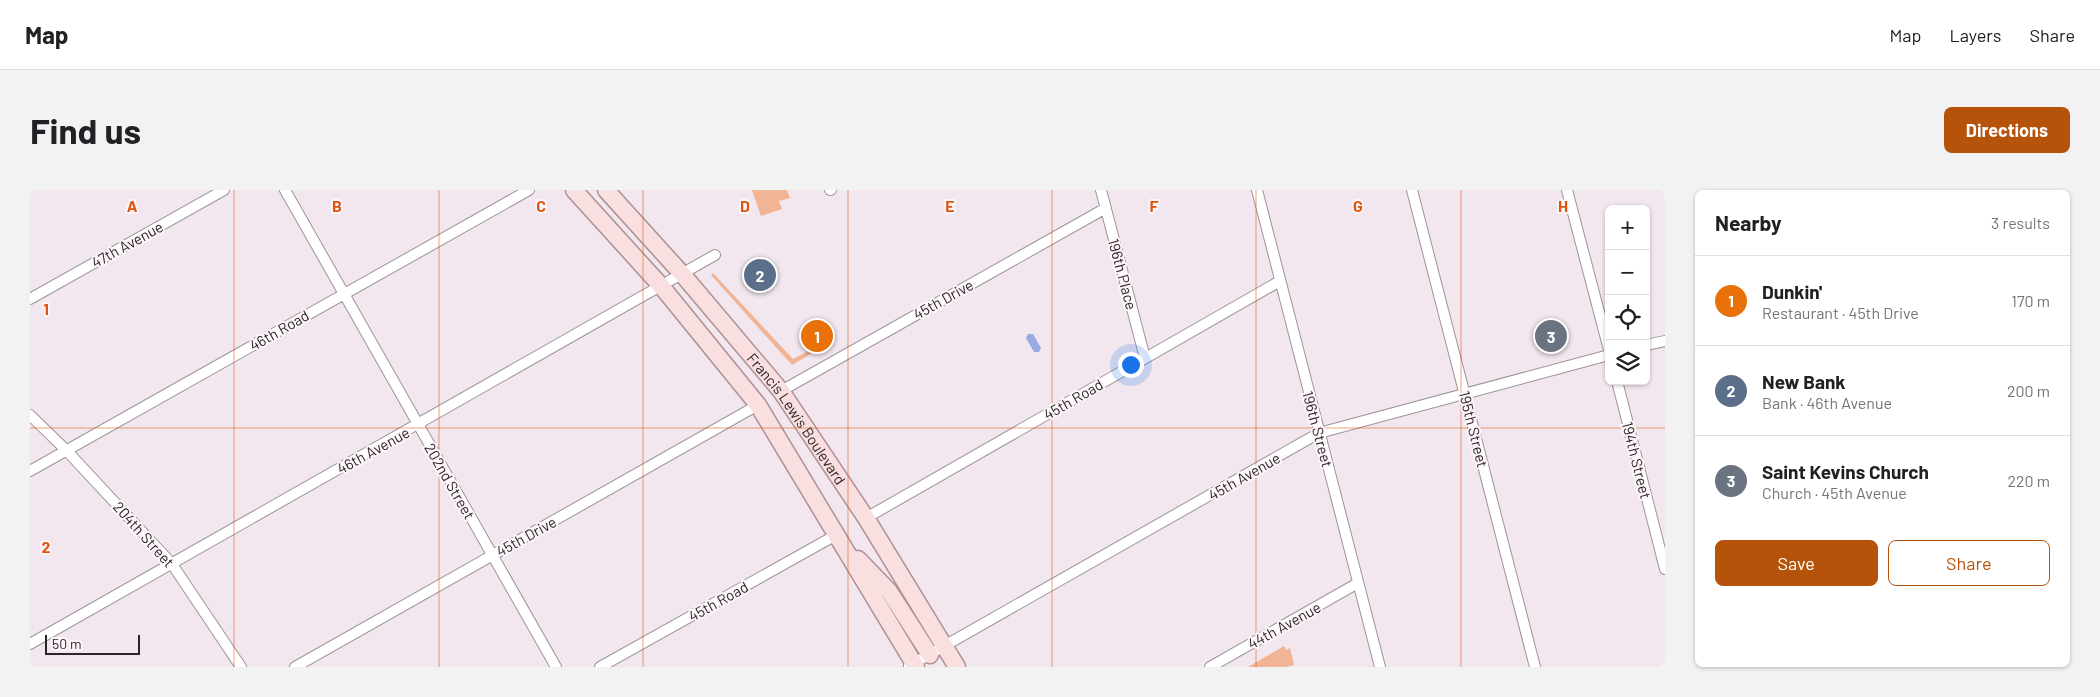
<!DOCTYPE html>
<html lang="en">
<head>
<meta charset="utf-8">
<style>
  body { margin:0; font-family:Barlow,sans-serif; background:#f2f2f2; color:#202124 }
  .controls { position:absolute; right:15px; top:15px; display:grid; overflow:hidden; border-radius:8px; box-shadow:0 1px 4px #0004 }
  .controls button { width:45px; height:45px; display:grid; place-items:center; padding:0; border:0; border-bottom:1px solid #e0e0e0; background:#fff; color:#202124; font:25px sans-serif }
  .scale { position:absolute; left:15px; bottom:12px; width:95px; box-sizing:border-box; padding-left:5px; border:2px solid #2a2628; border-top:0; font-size:14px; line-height:18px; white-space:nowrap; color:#2a2628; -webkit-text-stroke:4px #fef5fb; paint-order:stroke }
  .you { position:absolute; left:1100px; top:174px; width:18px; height:18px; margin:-12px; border:4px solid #fff; border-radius:50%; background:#1a73e8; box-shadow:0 0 0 8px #1a73e833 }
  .badge { display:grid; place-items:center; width:32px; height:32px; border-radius:50%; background:#b45309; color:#fff; font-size:16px; font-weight:700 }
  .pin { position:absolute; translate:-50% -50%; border:2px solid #fff; box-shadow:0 1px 5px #0006 }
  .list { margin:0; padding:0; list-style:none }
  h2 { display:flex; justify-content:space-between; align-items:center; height:65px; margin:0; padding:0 20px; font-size:21px }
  h2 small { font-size:16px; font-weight:400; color:#757577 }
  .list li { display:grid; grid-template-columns:32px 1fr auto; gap:15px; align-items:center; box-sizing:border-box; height:90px; padding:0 20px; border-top:1px solid #e0e0e0 }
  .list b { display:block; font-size:19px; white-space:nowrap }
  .list p { margin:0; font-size:16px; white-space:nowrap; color:#757577 }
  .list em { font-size:16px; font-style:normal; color:#757577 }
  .actions { display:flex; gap:10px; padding:15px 20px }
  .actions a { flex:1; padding:11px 0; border:1px solid #b45309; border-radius:8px; text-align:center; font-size:18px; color:#b45309 }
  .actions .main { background:#b45309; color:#fff }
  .icon { flex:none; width:28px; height:28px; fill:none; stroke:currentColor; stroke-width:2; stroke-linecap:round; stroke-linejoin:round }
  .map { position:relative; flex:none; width:1635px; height:477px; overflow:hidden; border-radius:8px }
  header { display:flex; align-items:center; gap:30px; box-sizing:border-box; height:70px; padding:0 25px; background:#fff; border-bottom:1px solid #e0e0e0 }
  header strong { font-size:24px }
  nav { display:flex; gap:28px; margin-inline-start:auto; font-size:18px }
  .intro { display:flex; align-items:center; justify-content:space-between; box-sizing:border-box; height:120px; padding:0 30px }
  h1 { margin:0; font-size:35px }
  .button { padding:12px 22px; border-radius:8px; background:#b45309; color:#fff; font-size:18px; font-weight:700 }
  main { display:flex; gap:30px; padding:0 30px }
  aside { flex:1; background:#fff; border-radius:8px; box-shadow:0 1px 4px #0004 }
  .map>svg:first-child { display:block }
  .green { fill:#f1b495 }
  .water { fill:#98aae4 }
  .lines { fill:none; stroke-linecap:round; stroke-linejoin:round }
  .minor-casing { stroke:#9d9399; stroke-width:12 }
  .primary-casing { stroke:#ae9093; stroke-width:19 }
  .minor { stroke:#fff; stroke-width:10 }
  .primary { stroke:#f9dfe0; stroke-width:16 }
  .grid { fill:none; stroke:#de560d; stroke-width:1; stroke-opacity:0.55 }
  .labels { text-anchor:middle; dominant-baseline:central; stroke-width:4; stroke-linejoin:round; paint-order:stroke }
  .street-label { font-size:15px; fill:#2a2628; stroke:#fef5fb }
  .grid-label { font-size:16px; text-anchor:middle; font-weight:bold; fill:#de560d; stroke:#fef5fb; stroke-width:4; stroke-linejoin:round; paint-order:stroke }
</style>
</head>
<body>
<header>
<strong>Map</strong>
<nav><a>Map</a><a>Layers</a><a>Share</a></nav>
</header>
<div class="intro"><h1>Find us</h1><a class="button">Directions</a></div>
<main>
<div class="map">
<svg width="1635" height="477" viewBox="0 0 1635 477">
  <rect width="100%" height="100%" fill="#f2e7ee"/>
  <path class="green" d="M 722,0 L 757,0 L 760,8 L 749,11 L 752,19 L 731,26 Z
    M 683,83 L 763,169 L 782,159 L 784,162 L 762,175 L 681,85 Z
    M 1254,456 L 1256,460 L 1260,458 L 1264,475 L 1256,477 L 1218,477 Z"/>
  <path class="water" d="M 998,144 L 1003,144 L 1011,158 L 1009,162 L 1004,162 L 996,148 Z"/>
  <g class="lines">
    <defs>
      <path id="minor" d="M 255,0 L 526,477
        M 800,0 L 801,0
        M 1071,0 L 1115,168
        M 1227,0 L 1350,477
        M 1382,0 L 1505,477
        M 1537,0 L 1579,160
        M 0,109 L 194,0
        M 1616,155 L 1635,151
        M 1587,191 L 1635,379
        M 751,201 L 1076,18
        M 0,225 L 37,261 L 142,374 L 211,477
        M 0,281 L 499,0
        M 836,328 L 1250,91
        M 0,454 L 685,65
        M 879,476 L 1289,243 L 1579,165
        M 265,477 L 728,215
        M 570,477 L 806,345
        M 1180,477 L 1328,393"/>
      <g id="primary">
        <path d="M 544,0 L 632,97 L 728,215 L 886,477"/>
        <path id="s1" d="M 576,0 L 653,85 L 751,201 L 836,328 L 927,477"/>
        <path d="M 828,369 L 859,401 L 900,465"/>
      </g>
    </defs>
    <use href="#minor" class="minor-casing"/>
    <use href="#primary" class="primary-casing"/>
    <use href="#minor" class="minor"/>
    <use href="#primary" class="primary"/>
  </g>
  <path class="grid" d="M 204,0 L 204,477M 409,0 L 409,477M 613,0 L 613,477M 818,0 L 818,477M 1022,0 L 1022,477M 1226,0 L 1226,477M 1431,0 L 1431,477M 0,238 L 1635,238"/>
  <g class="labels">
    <g class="street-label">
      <text transform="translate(97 54) rotate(-29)">47th Avenue</text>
      <text transform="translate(1093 84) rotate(75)">196th Place</text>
      <text transform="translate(913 109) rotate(-29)">45th Drive</text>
      <text transform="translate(249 140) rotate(-30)">46th Road</text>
      <text transform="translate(1043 209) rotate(-30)">45th Road</text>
      <text stroke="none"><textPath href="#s1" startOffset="298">Francis Lewis Boulevard</textPath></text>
      <text transform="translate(1288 239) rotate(75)">196th Street</text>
      <text transform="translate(1444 239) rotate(76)">195th Street</text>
      <text transform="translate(343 260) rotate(-29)">46th Avenue</text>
      <text transform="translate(1607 270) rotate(76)">194th Street</text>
      <text transform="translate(1214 286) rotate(-30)">45th Avenue</text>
      <text transform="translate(420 291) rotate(60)">202nd Street</text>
      <text transform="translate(114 344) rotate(48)">204th Street</text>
      <text transform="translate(496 346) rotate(-29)">45th Drive</text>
      <text transform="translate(688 411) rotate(-29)">45th Road</text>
      <text transform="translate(1254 435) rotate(-29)">44th Avenue</text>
    </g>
  </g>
  <g class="grid-label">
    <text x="102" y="22">A</text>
    <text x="307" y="22">B</text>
    <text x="511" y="22">C</text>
    <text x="715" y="22">D</text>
    <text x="920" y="22">E</text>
    <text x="1124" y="22">F</text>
    <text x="1328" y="22">G</text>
    <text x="1533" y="22">H</text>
    <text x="16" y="125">1</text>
    <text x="16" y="363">2</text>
  </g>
</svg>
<div class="controls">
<button>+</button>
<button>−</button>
<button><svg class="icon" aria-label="locate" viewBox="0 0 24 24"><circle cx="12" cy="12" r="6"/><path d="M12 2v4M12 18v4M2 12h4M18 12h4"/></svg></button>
<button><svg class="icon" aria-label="layers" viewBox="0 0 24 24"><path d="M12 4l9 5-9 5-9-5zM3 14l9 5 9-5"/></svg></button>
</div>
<div class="scale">50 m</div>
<div class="you"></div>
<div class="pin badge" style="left:787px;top:146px;background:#e8710a">1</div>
<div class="pin badge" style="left:730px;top:85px;background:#5c6f8a">2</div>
<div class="pin badge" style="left:1521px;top:146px;background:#6b7280">3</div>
</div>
<aside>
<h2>Nearby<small>3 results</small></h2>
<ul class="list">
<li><span class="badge" style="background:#e8710a">1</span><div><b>Dunkin'</b><p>Restaurant · 45th Drive</p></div><em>170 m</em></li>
<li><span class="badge" style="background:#5c6f8a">2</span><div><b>New Bank</b><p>Bank · 46th Avenue</p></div><em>200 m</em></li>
<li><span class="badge" style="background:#6b7280">3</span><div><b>Saint Kevins Church</b><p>Church · 45th Avenue</p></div><em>220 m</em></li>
</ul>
<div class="actions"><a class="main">Save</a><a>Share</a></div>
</aside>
</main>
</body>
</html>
